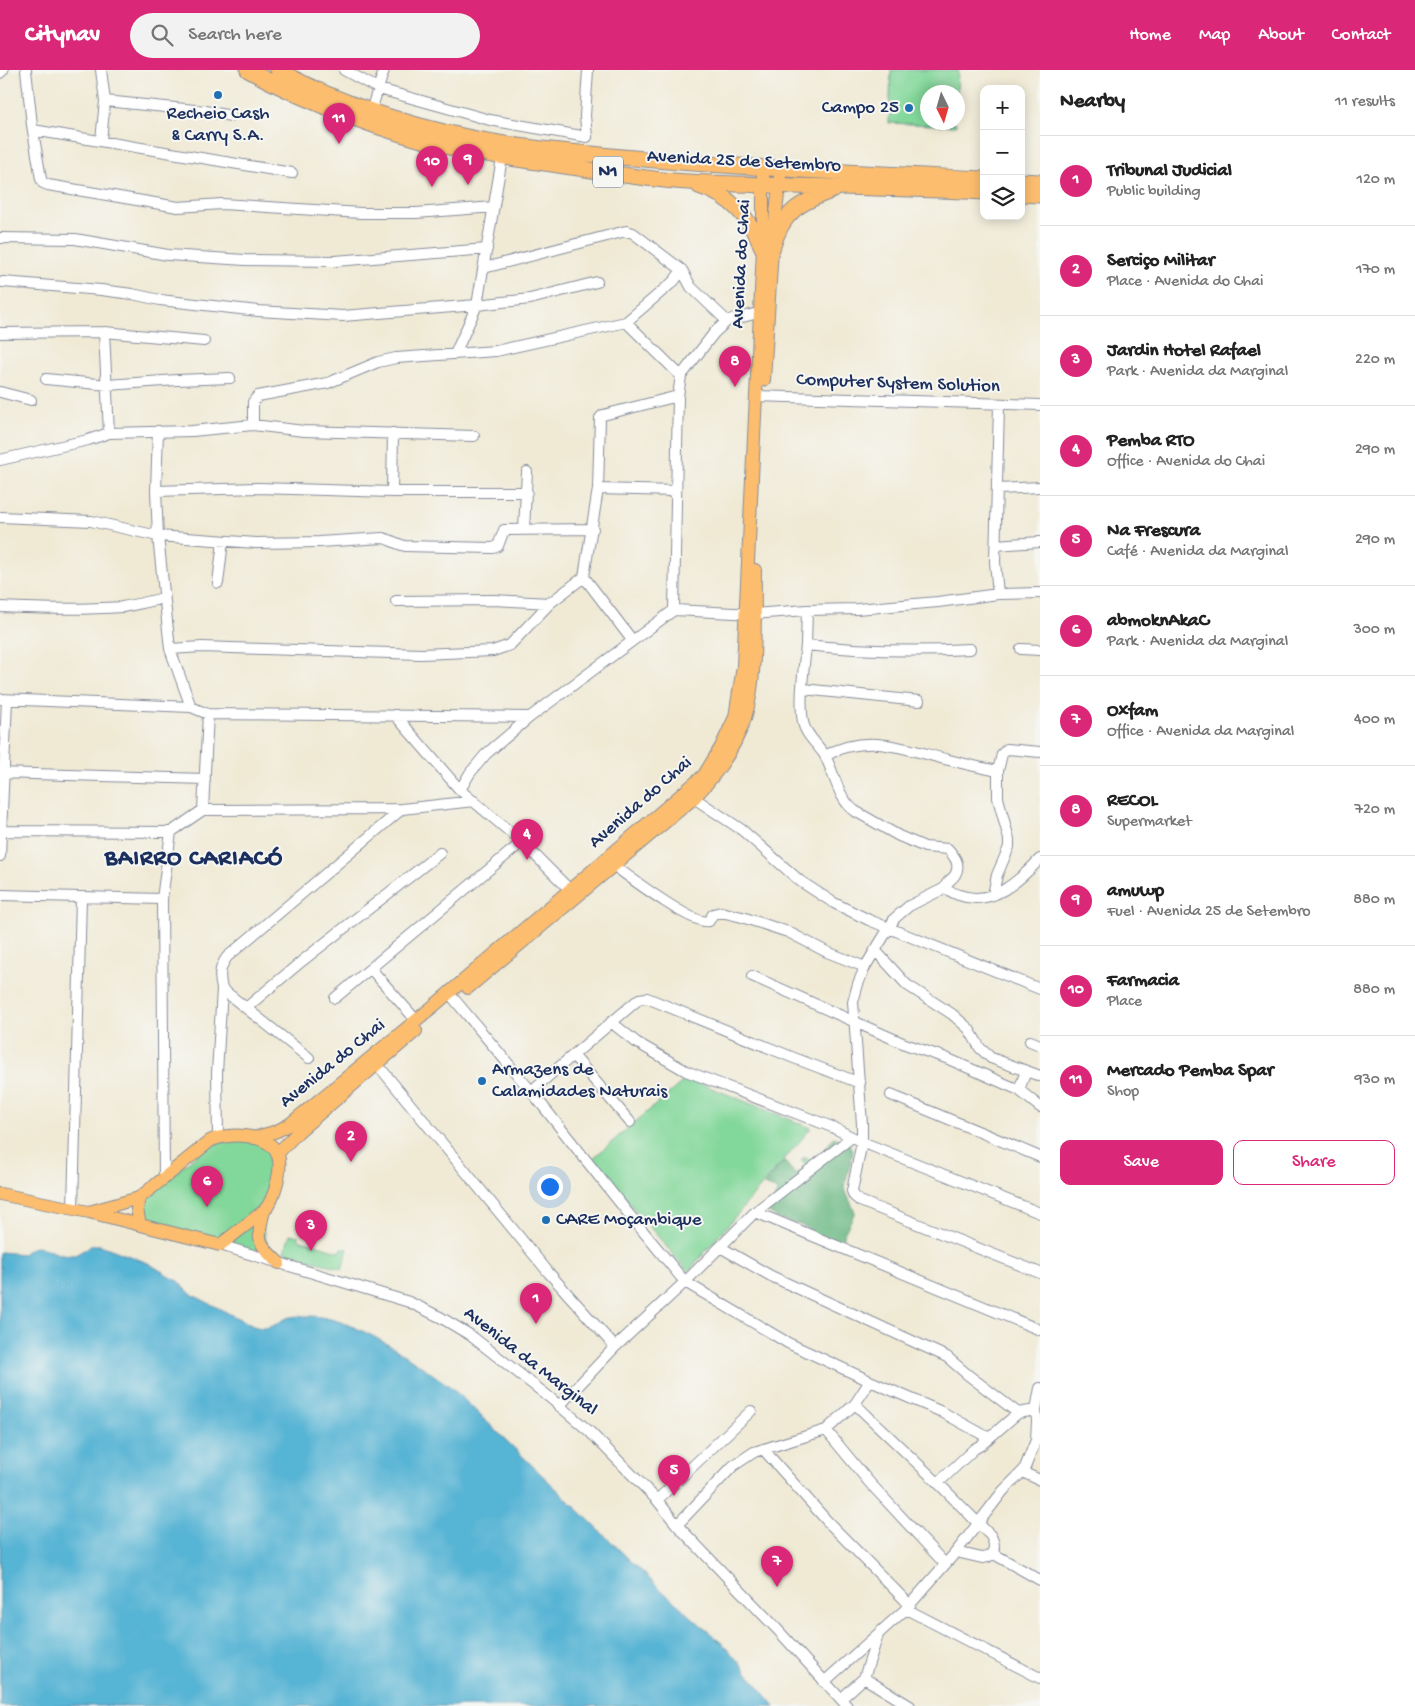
<!DOCTYPE html>
<html lang="en">
<head>
<meta charset="utf-8">
<style>
  body { margin:0; font-family:"Gochi Hand",sans-serif; background:#f2f2f2; color:#222 }
  .controls { position:absolute; right:15px; top:15px; display:grid; overflow:hidden; border-radius:10px; box-shadow:0 2px 12px #0003 }
  .controls button { width:45px; height:45px; display:grid; place-items:center; padding:0; border:0; border-bottom:1px solid #e0e0e0; background:#fff; color:#222; font:25px sans-serif }
  .compass { position:absolute; left:920px; top:15px; width:45px; height:45px; border-radius:50%; background:#fff; box-shadow:0 2px 12px #0003; rotate:175deg }
  .you { position:absolute; left:549px; top:1116px; width:18px; height:18px; margin:-12px; border:4px solid #fff; border-radius:50%; background:#1a73e8; box-shadow:0 0 0 8px #1a73e833 }
  .badge { display:grid; place-items:center; width:32px; height:32px; border-radius:50%; background:#db2777; color:#fff; font-size:16px; font-weight:700 }
  .pin { position:absolute; translate:-50% -41px; filter:drop-shadow(0 1px 2px #0008) }
  .pin::after { content:''; position:absolute; top:26px; width:18px; height:15px; background:inherit; clip-path:polygon(0 0,100% 0,50% 100%) }
  .list { margin:0; padding:0; list-style:none }
  h2 { display:flex; justify-content:space-between; align-items:center; height:65px; margin:0; padding:0 20px; font-size:21px }
  h2 small { font-size:16px; font-weight:400; color:#767676 }
  .list li { display:grid; grid-template-columns:32px 1fr auto; gap:15px; align-items:center; box-sizing:border-box; height:90px; padding:0 20px; border-top:1px solid #e0e0e0 }
  .list b { display:block; font-size:19px; white-space:nowrap }
  .list p { margin:0; font-size:16px; white-space:nowrap; color:#767676 }
  .list em { font-size:16px; font-style:normal; color:#767676 }
  .actions { display:flex; gap:10px; padding:15px 20px }
  .actions a { flex:1; padding:11px 0; border:1px solid #db2777; border-radius:10px; text-align:center; font-size:18px; color:#db2777 }
  .actions .main { background:#db2777; color:#fff }
  .icon { flex:none; width:28px; height:28px; fill:none; stroke:currentColor; stroke-width:2; stroke-linecap:round; stroke-linejoin:round }
  .map { position:relative; flex:none; width:1040px; height:1636px; overflow:hidden }
  header { display:flex; align-items:center; gap:30px; box-sizing:border-box; height:70px; padding:0 25px; background:#db2777; color:#fff }
  header strong { font-size:24px }
  nav { display:flex; gap:28px; margin-inline-start:auto; font-size:18px }
  .search { width:350px; height:45px; background:#f2f2f2; display:flex; align-items:center; gap:12px; box-sizing:border-box; padding:0 18px; border-radius:28px; color:#767676; font-size:19px }
  main { display:flex }
  aside { flex:1; background:#fff }
  .map>svg:first-child { display:block }
  .green { fill:#82d79a; stroke:#4e837c }
  .forest { fill:#69b882; stroke:#427470 }
  .water { fill:#56b4d4; stroke:#387299 }
  .lines { fill:none; stroke-linecap:round; stroke-linejoin:round }
  .minor-casing { stroke:#868c9a; stroke-width:12 }
  .major-casing { stroke:#868c9a; stroke-width:14 }
  .highway-casing { stroke:#868c9a; stroke-width:17 }
  .minor { stroke:#fff; stroke-width:10 }
  .major { stroke:#fcbd6e; stroke-width:12 }
  .highway { stroke:#fcbd6e; stroke-width:15 }
  .poi-dot { fill:#1f6fb2; stroke:#f6f6f2; stroke-width:2 }
  .labels { text-anchor:middle; dominant-baseline:central; stroke-width:4; stroke-linejoin:round; paint-order:stroke }
  .shield { fill:#f6f6f2; stroke:#5d6b8a; stroke-width:1 }
  .shield-label { font-size:18px; font-weight:bold; fill:#1b2f5e }
  .poi-label { font-size:19px; fill:#1b2f5e; stroke:#f6f6f2; text-anchor:start }
  .street-label { font-size:19px; fill:#1b2f5e; stroke:#f6f6f2 }
  .district-label { font-size:24px; font-weight:bold; letter-spacing:1px; fill:#1b2f5e; stroke:#f6f6f2 }
</style>
</head>
<body>
<header>
<strong>Citynav</strong>
<div class="search"><svg class="icon" aria-label="search" viewBox="0 0 24 24"><circle cx="10" cy="10" r="6"/><path d="M15 15l6 6"/></svg>Search here</div>
<nav><a>Home</a><a>Map</a><a>About</a><a>Contact</a></nav>
</header>
<main>
<div class="map">
<svg width="1040" height="1636" viewBox="0 0 1040 1636">
  <rect width="100%" height="100%" fill="#f6f6f2"/>
  <filter id="ink" filterUnits="userSpaceOnUse"><feTurbulence type="fractalNoise" baseFrequency=".02" numOctaves="2"/><feDisplacementMap in="SourceGraphic" scale="10" xChannelSelector="R" yChannelSelector="G"/><feConvolveMatrix kernelMatrix="1 2 1 2 8 2 1 2 1" color-interpolation-filters="sRGB"/></filter>
  <filter id="wash" filterUnits="userSpaceOnUse"><feTurbulence type="fractalNoise" baseFrequency=".0096" numOctaves="4" result="noise"/><feDisplacementMap in="SourceGraphic" scale="20" xChannelSelector="R" yChannelSelector="G"/><feGaussianBlur stdDeviation="1.12" result="paint"/><feColorMatrix in="noise" values="0 0 0 0 0 0 0 0 0 0 0 0 0 0 0 0 0 1.4 0 .05"/><feComposite in="paint" operator="in"/></filter>
  <g filter="url(#wash)">
    <rect width="100%" height="100%" fill="#f0ead5"/>
    <path class="green" d="M 891,0 L 958,0 L 957,22 L 928,22 L 928,52 L 956,53 L 956,56 L 889,53 Z
      M 687,1008 L 811,1058 L 688,1202 L 592,1089 Z
      M 252,1070 L 275,1085 L 270,1128 L 219,1170 L 146,1152 L 142,1130 L 211,1073 Z
      M 260,1148 L 271,1188 L 227,1174 Z
      M 290,1164 L 299,1166 L 299,1169 L 340,1182 L 342,1178 L 348,1179 L 342,1199 L 284,1182 Z"/>
    <path class="forest" d="M 834,1067 L 849,1074 L 853,1082 L 844,1118 L 855,1142 L 839,1174 L 818,1168 L 804,1156 L 777,1148 L 769,1143 L 778,1120 L 764,1115 L 784,1091 L 796,1105 L 807,1096 L 801,1090 L 805,1086 L 815,1093 Z"/>
    <path class="water" d="M 93,1175 L 100,1175 L 148,1193 L 179,1212 L 191,1224 L 253,1256 C 269,1261 272,1256 285,1249 C 290,1246 301,1246 307,1246 C 353,1245 416,1292 452,1318 L 660,1519 L 726,1577 L 775,1636 L 0,1636 L 0,1182 L 23,1184 L 29,1179 L 38,1176 L 61,1185 L 75,1185 Z"/>
  </g>
  <g filter="url(#ink)">
    <g class="lines">
      <defs>
        <path id="minor" d="M 26,0 L 32,55 L 41,109 L 43,113 L 48,115 L 178,137 L 222,134 L 361,143 L 416,143 L 494,137
          M 101,0 L 105,31 L 101,70
          M 344,0 L 379,19 L 490,50 L 587,67 L 585,46 L 588,0
          M 0,3 L 3,0
          M 105,31 L 205,41 L 231,46
          M 369,47 L 384,0
          M 33,60 L 292,103
          M 0,168 L 75,169 L 168,185 L 245,190 L 335,191 L 487,179
          M 484,198 L 626,161 L 633,163 L 682,200 L 691,217 L 727,251
          M 3,212 L 101,220 L 132,224 L 160,230 L 258,241 L 343,246 L 477,235 L 530,229 L 597,212
          M 626,252 L 681,306
          M 104,262 L 109,363
          M 0,263 L 104,262 L 204,271
          M 455,284 L 477,235 L 503,82
          M 46,309 L 108,315 L 177,310 L 230,308
          M 0,322 L 31,330
          M 755,326 L 1040,335
          M 253,355 L 253,332 L 258,326 L 328,313 L 378,292 L 396,288 L 496,281 L 626,252 L 674,211 L 682,200
          M 158,361 L 156,421 L 158,466 L 170,579 L 191,637
          M 0,390 L 88,370 L 109,363 L 192,361 L 253,355 L 304,361 L 474,366
          M 598,419 L 675,421
          M 998,419 L 1040,417
          M 156,421 L 258,418 L 392,422 L 527,422
          M 392,422 L 393,363
          M 0,447 L 91,451 L 158,466 L 256,473 L 319,472 L 383,468 C 391,470 397,474 405,476 L 493,478 L 498,476 L 504,460 L 593,459
          M 524,459 L 527,402
          M 996,475 L 1040,472
          M 584,507 L 632,570
          M 218,513 L 223,471
          M 998,524 L 995,492 L 999,335
          M 396,531 L 494,530 L 550,533
          M 0,537 C 40,539 81,540 122,537 C 136,535 150,531 164,528
          M 674,540 L 678,326 L 681,306 L 714,263 L 727,251 L 758,243
          M 806,575 L 807,540
          M 170,579 L 202,577 L 421,584 L 493,581 L 510,575 L 550,533 L 584,507 L 598,419 L 600,348 L 603,345 L 678,326
          M 1021,579 L 1040,580
          M 803,619 L 919,631
          M 0,629 L 191,637 L 208,644 L 530,647
          M 395,645 L 460,720 L 522,772 L 569,819
          M 825,686 C 867,662 905,679 949,690 C 965,694 982,698 998,701
          M 0,703 L 205,709
          M 460,720 L 470,703 L 486,684 L 530,647 L 674,540 L 754,544 L 807,540 L 857,539 L 938,532 L 998,524 L 1040,523
          M 688,724 L 742,760 L 800,811 L 834,833 L 869,850 L 1040,919
          M 203,740 L 208,644
          M 0,761 L 171,762 L 203,740 L 402,739 L 474,731
          M 0,786 L 7,630
          M 613,795 C 628,806 694,856 709,851 L 713,844 L 721,842 L 742,847 L 788,862 L 827,882 L 865,897 L 895,848 L 909,836 L 945,818 C 946,811 951,811 955,805 C 961,795 955,787 948,779 L 925,777 L 899,766 L 855,741 C 837,728 835,703 824,684 C 817,674 805,664 803,652 C 799,629 804,598 806,575 C 861,581 915,582 970,579
          M 945,818 C 949,820 954,824 959,825 C 992,837 1019,811 1040,789
          M 0,825 L 162,829
          M 993,825 L 997,805 L 1009,777 L 1009,769 L 998,728 L 998,701 L 1002,684 L 1007,679 L 1040,682
          M 875,880 L 907,915 L 952,944 L 969,959 L 980,978 L 991,988 L 1040,1006
          M 865,897 L 858,914 L 853,932 L 862,1054 L 862,1072 L 852,1121 L 854,1126 L 860,1131 L 1040,1203
          M 371,899 L 416,950
          M 752,906 L 855,952 L 905,974 L 946,988 L 1019,1020
          M 222,919 L 309,988
          M 335,928 L 522,772
          M 454,929 L 531,1021 L 628,1143 L 685,1212 L 788,1273 L 870,1311 L 942,1342 L 989,1368
          M 246,938 L 302,891 L 440,783
          M 611,952 L 636,972 L 686,1001 L 832,1057 L 862,1072 L 1040,1143
          M 1030,971 L 1040,975
          M 573,985 L 630,1052
          M 377,994 L 549,1203 L 615,1277
          M 1026,1001 L 1019,1020 L 1040,1037
          M 531,1021 L 639,929 L 647,928 L 794,988 L 860,1013
          M 891,1025 L 1040,1087
          M 218,1067 L 217,1003 L 222,919 C 219,906 219,898 227,887 L 402,739
          M 164,1108 L 162,829 L 171,762
          M 73,1138 L 81,828
          M 755,1142 L 1040,1260
          M 220,1175 L 409,1232 L 440,1247 L 470,1265 L 549,1327 L 589,1361 L 657,1430 L 677,1455 L 776,1558 L 847,1636
          M 720,1177 L 771,1206 L 947,1287 L 968,1305 L 1018,1343
          M 855,1334 L 938,1413
          M 559,1336 L 615,1277 L 685,1212 L 755,1142 L 852,1067
          M 826,1360 L 869,1412 L 945,1494
          M 763,1379 L 828,1452 L 906,1531 L 907,1535 L 906,1539 L 1040,1608
          M 1022,1402 L 1040,1410
          M 657,1430 L 751,1341
          M 677,1455 L 733,1396 L 754,1382 L 826,1360 L 855,1334 L 870,1311
          M 956,1482 L 982,1488 L 988,1487 C 996,1480 995,1475 991,1466 L 938,1413 L 974,1379 L 981,1375 L 1018,1343 L 1036,1340
          M 992,1483 L 1040,1510
          M 864,1608 L 910,1636
          M 824,1612 L 906,1539 L 956,1482 L 1003,1421 L 1024,1400 L 1036,1370 L 1037,1351 L 1036,1340 L 1040,1318
          M 841,1629 L 864,1608 L 878,1565"/>
        <path id="major" d="M 764,310 L 772,179 L 780,106
          M 468,918 L 694,728 C 716,705 735,679 745,648 C 758,607 754,544 755,500
          M 254,1068 L 277,1061 L 290,1054 L 436,934 L 704,705 L 721,677 L 735,647 L 743,596 L 763,179 L 763,105
          M 277,1084 L 298,1062 L 416,961
          M 0,1124 L 89,1142 L 220,1175 L 264,1141 C 274,1130 284,1097 277,1083 C 267,1063 227,1062 210,1071 L 139,1128 L 89,1142
          M 139,1128 L 137,1139 L 140,1155
          M 264,1141 C 256,1169 258,1174 279,1193"/>
        <path id="highway" d="M 248,0 C 310,34 384,62 453,78 C 492,86 532,91 572,97 C 611,103 650,110 689,112 C 787,117 885,117 984,122
          M 278,0 C 343,37 430,62 504,74 C 554,82 605,85 655,90 C 764,99 874,104 984,109
          M 1021,111 L 1040,112
          M 699,116 C 732,126 749,148 763,179
          M 1021,124 L 1040,125
          M 772,179 C 782,142 800,132 834,120"/>
      </defs>
      <use href="#minor" class="minor-casing"/>
      <use href="#major" class="major-casing"/>
      <use href="#highway" class="highway-casing"/>
      <use href="#minor" class="minor"/>
      <use href="#major" class="major"/>
      <use href="#highway" class="highway"/>
    </g>
  </g>
  <g class="poi-dot">
    <circle cx="218" cy="25" r="5"/>
    <circle cx="909" cy="38" r="5"/>
    <circle cx="482" cy="1011" r="5"/>
    <circle cx="546" cy="1150" r="5"/>
  </g>
  <g class="labels">
    <rect class="shield" x="593" y="86.5" width="30" height="31" rx="4"/>
    <g class="shield-label">
      <text x="608" y="102">N1</text>
    </g>
    <g class="poi-label">
      <text x="899" y="38" text-anchor="end">Campo 25</text>
      <text x="218" y="44" text-anchor="middle">Recheio Cash<tspan x="218" dy="22">&amp; Carry S.A.</tspan></text>
      <text x="492" y="1000">Armazens de<tspan x="492" dy="22">Calamidades Naturais</tspan></text>
      <text x="556" y="1150">CARE Moçambique</text>
    </g>
    <g class="street-label">
      <text transform="translate(744 92) rotate(3)">Avenida 25 de Setembro</text>
      <text transform="translate(742 194) rotate(-87)">Avenida do Chai</text>
      <text transform="translate(898 314) rotate(2)">Computer System Solution</text>
      <text transform="translate(641 733) rotate(-41)">Avenida do Chai</text>
      <text transform="translate(333 994) rotate(-39)">Avenida do Chai</text>
      <text transform="translate(530 1292) rotate(38)">Avenida da Marginal</text>
    </g>
    <g class="district-label">
      <text x="194" y="789">BAIRRO CARIACÓ</text>
    </g>
  </g>
</svg>
<div class="controls">
<button>+</button>
<button>−</button>
<button><svg class="icon" aria-label="layers" viewBox="0 0 24 24"><path d="M12 4l9 5-9 5-9-5zM3 14l9 5 9-5"/></svg></button>
</div>
<svg class="compass" viewBox="-18 -18 36 36"><path d="M0-13l5 13h-10z" fill="#e53935"/><path d="M0 13l5-13h-10z" fill="#767676"/></svg>
<div class="you"></div>
<div class="pin badge" style="left:536px;top:1254px">1</div>
<div class="pin badge" style="left:351px;top:1092px">2</div>
<div class="pin badge" style="left:311px;top:1181px">3</div>
<div class="pin badge" style="left:527px;top:790px">4</div>
<div class="pin badge" style="left:674px;top:1426px">5</div>
<div class="pin badge" style="left:207px;top:1137px">6</div>
<div class="pin badge" style="left:777px;top:1517px">7</div>
<div class="pin badge" style="left:735px;top:317px">8</div>
<div class="pin badge" style="left:468px;top:115px">9</div>
<div class="pin badge" style="left:432px;top:117px">10</div>
<div class="pin badge" style="left:339px;top:74px">11</div>
</div>
<aside>
<h2>Nearby<small>11 results</small></h2>
<ul class="list">
<li><span class="badge">1</span><div><b>Tribunal Judicial</b><p>Public building</p></div><em>120 m</em></li>
<li><span class="badge">2</span><div><b>Serciço Militar</b><p>Place · Avenida do Chai</p></div><em>170 m</em></li>
<li><span class="badge">3</span><div><b>Jardin Hotel Rafael</b><p>Park · Avenida da Marginal</p></div><em>220 m</em></li>
<li><span class="badge">4</span><div><b>Pemba RTO</b><p>Office · Avenida do Chai</p></div><em>290 m</em></li>
<li><span class="badge">5</span><div><b>Na Frescura</b><p>Café · Avenida da Marginal</p></div><em>290 m</em></li>
<li><span class="badge">6</span><div><b>abmoknAkaC</b><p>Park · Avenida da Marginal</p></div><em>300 m</em></li>
<li><span class="badge">7</span><div><b>Oxfam</b><p>Office · Avenida da Marginal</p></div><em>400 m</em></li>
<li><span class="badge">8</span><div><b>RECOL</b><p>Supermarket</p></div><em>720 m</em></li>
<li><span class="badge">9</span><div><b>amuwp</b><p>Fuel · Avenida 25 de Setembro</p></div><em>880 m</em></li>
<li><span class="badge">10</span><div><b>Farmacia</b><p>Place</p></div><em>880 m</em></li>
<li><span class="badge">11</span><div><b>Mercado Pemba Spar</b><p>Shop</p></div><em>930 m</em></li>
</ul>
<div class="actions"><a class="main">Save</a><a>Share</a></div>
</aside>
</main>
</body>
</html>
